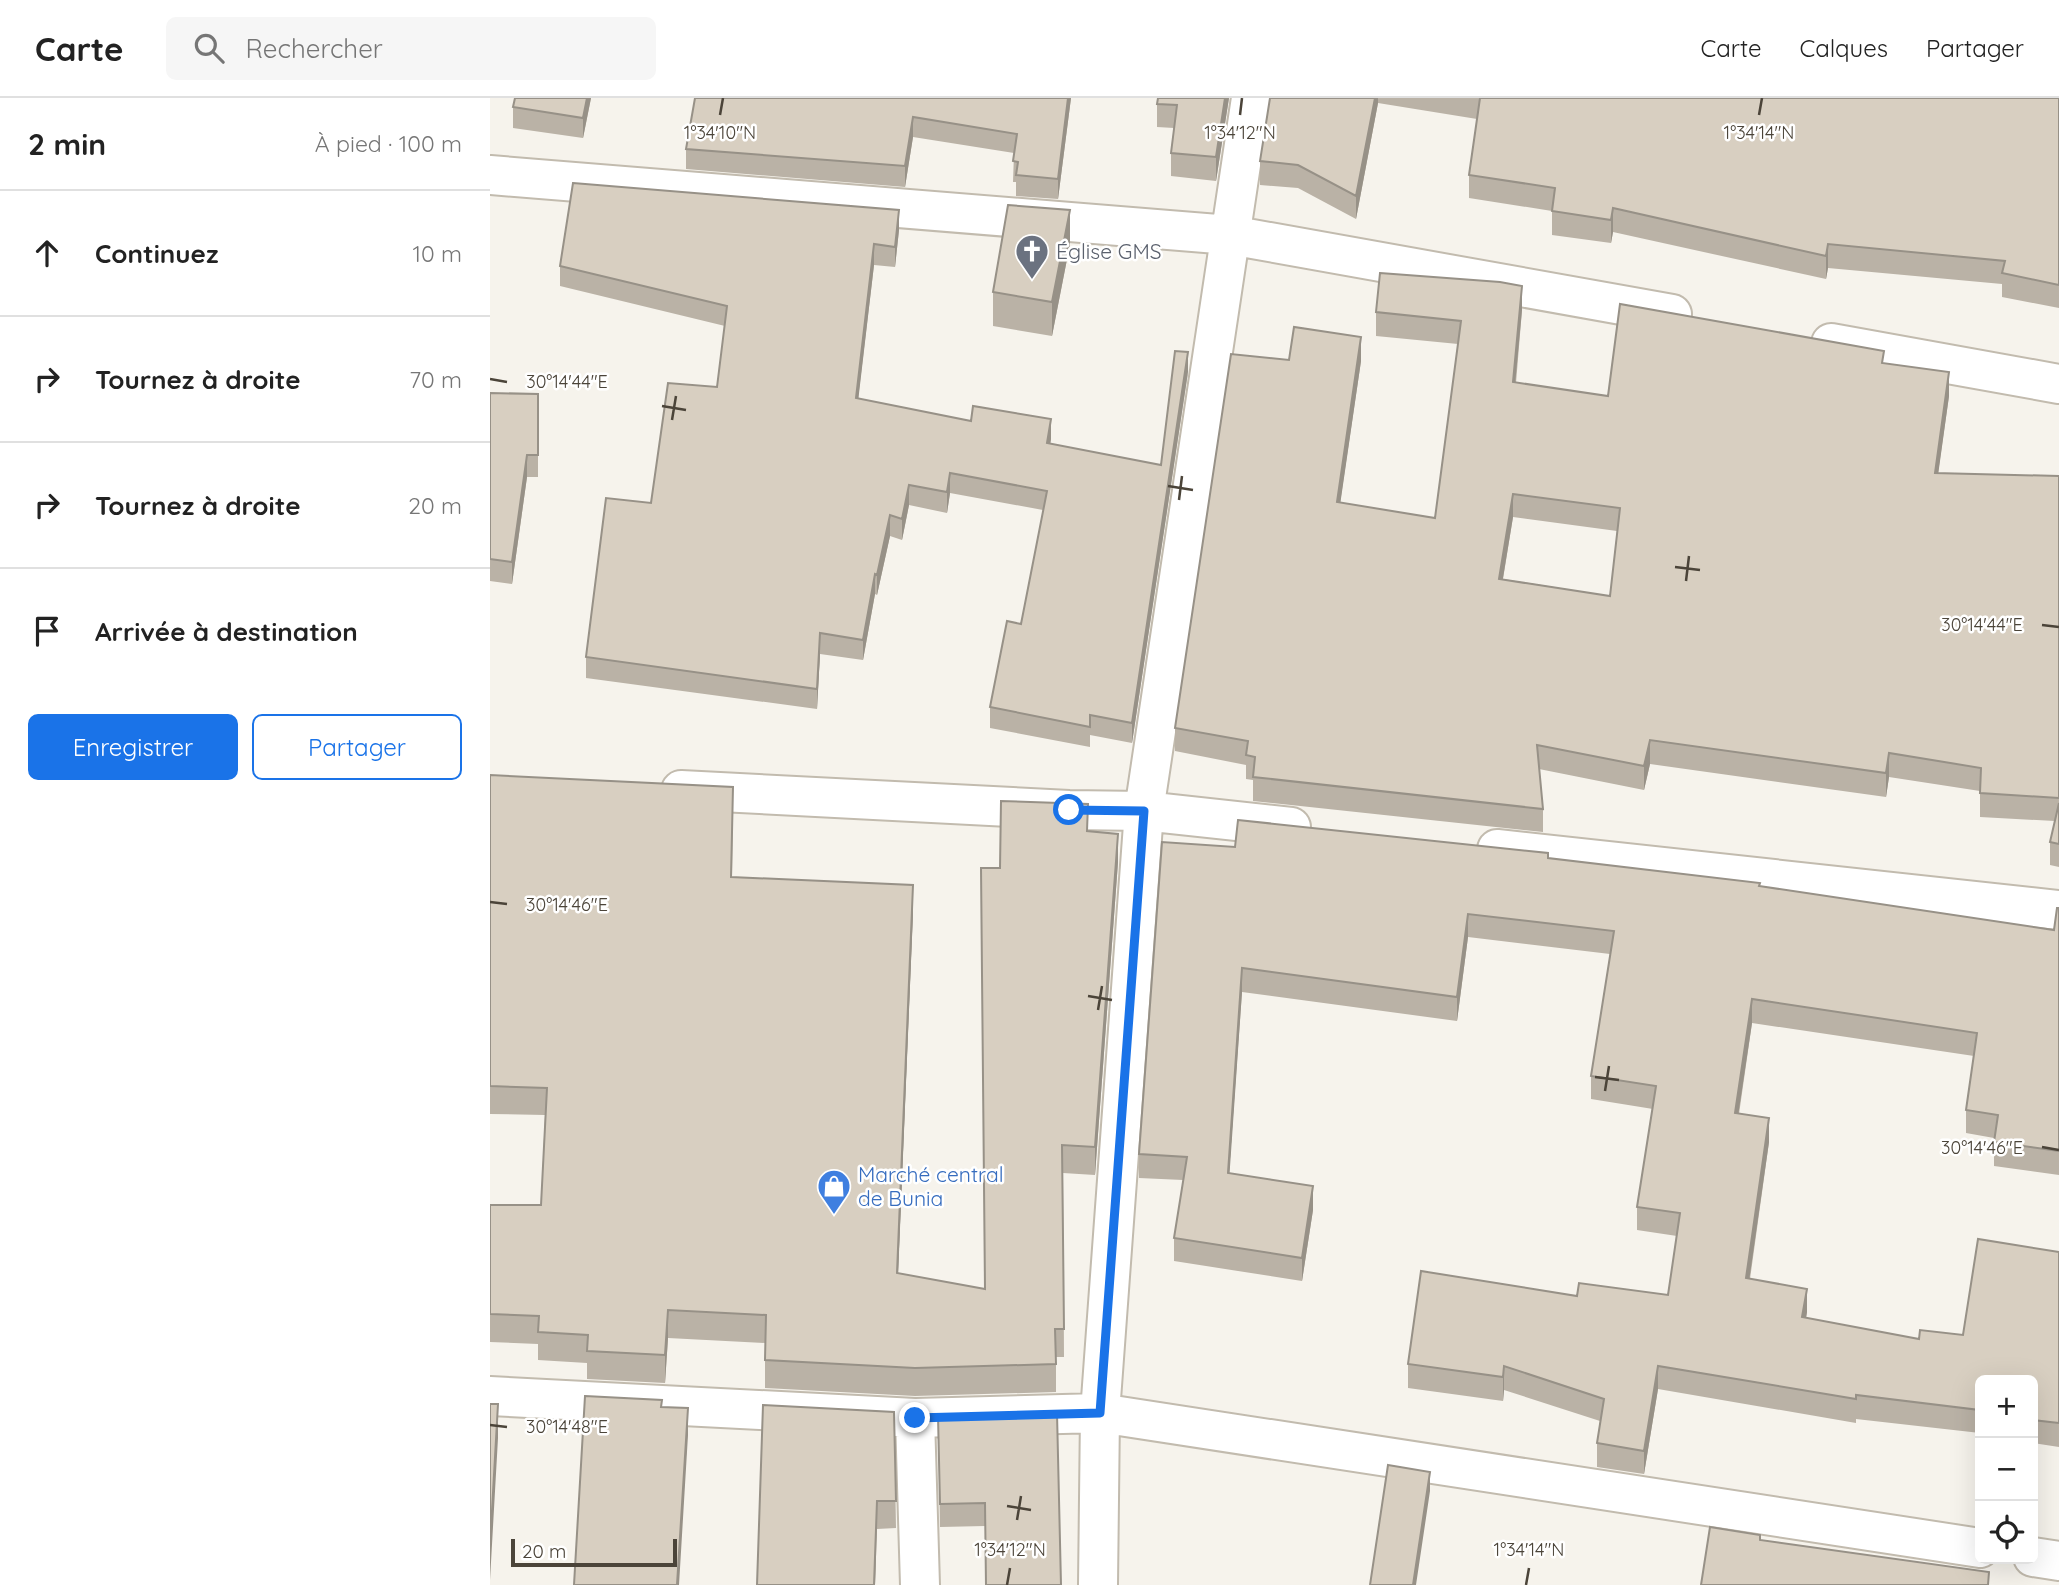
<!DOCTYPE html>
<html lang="fr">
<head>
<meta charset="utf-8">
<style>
  body { margin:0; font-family:Quicksand,sans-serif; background:#f6f6f6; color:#222 }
  .controls { position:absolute; right:21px; bottom:21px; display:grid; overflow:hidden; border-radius:10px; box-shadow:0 7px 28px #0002 }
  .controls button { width:63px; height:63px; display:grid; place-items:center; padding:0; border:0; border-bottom:2px solid #e0e0e0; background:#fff; color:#222; font:35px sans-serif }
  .scale { position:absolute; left:21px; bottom:18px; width:166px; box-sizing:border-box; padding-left:7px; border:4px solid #4b4439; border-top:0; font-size:19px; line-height:24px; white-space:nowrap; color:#4b4439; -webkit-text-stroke:5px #fff; paint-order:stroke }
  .stop { position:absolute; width:21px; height:21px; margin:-16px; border:5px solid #1a73e8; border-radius:50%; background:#fff }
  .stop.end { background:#1a73e8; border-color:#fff; box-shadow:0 2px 7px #0008 }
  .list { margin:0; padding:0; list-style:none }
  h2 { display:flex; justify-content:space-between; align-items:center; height:91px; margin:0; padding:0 28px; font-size:30px }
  h2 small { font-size:23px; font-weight:400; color:#767676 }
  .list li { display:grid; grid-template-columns:46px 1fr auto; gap:21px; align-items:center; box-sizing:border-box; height:126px; padding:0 28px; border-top:2px solid #e0e0e0 }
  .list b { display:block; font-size:26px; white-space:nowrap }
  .list em { font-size:23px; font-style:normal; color:#767676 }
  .actions { display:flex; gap:14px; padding:21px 28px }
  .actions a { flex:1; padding:16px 0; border:2px solid #1a73e8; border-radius:10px; text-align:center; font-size:24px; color:#1a73e8 }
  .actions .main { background:#1a73e8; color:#fff }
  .icon { flex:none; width:38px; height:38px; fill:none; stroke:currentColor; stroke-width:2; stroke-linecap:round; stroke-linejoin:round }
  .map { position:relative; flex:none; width:1569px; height:1487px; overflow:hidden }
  header { display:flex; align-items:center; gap:42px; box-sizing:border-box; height:98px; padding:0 35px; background:#fff; border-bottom:2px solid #e0e0e0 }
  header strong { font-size:33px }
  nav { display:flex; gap:38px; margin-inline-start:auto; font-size:24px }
  .search { width:490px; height:63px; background:#f6f6f6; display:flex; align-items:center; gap:18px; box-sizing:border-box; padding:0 24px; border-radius:10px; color:#767676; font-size:26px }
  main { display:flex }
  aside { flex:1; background:#fff }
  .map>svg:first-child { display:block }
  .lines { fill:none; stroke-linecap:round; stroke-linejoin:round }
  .minor-casing { stroke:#c2bbae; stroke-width:42 }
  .minor { stroke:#fff; stroke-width:38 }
  .wall { fill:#bab2a6; fill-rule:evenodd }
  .shaded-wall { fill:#979187 }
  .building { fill:#d8cfc1; stroke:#979187; stroke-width:2; fill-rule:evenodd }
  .route { stroke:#1a73e8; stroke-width:9 }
  .ticks { fill:none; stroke:#4b4439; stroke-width:2.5 }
  .labels { text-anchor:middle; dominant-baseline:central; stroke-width:5; stroke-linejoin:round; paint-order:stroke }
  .worship-label { font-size:21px; fill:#5b616d; stroke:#fff; text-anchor:start }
  .shop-label { font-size:21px; fill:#366cbe; stroke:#fff; text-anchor:start }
  .ticks-label { font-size:18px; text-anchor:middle; fill:#4b4439; stroke:#fff; stroke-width:5; stroke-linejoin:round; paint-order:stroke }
</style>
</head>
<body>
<header>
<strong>Carte</strong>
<div class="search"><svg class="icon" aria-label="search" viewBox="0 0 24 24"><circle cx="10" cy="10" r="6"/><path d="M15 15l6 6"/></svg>Rechercher</div>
<nav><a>Carte</a><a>Calques</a><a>Partager</a></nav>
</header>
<main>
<aside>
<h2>2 min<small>À pied · 100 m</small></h2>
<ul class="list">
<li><svg class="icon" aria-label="ahead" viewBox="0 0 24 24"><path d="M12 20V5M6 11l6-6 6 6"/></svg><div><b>Continuez</b></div><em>10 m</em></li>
<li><svg class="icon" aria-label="right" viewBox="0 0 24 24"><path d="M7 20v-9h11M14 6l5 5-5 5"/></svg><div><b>Tournez à droite</b></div><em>70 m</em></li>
<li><svg class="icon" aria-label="right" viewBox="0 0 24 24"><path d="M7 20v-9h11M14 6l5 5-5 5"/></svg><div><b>Tournez à droite</b></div><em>20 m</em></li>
<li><svg class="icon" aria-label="arrive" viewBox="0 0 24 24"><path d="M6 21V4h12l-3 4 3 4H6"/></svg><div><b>Arrivée à destination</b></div></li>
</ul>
<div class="actions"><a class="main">Enregistrer</a><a>Partager</a></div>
</aside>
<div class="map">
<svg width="1569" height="1487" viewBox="0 0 1569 1487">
  <rect width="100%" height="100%" fill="#f6f3ec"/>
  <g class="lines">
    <defs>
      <path id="minor" d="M 0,77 L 740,137 L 1182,216
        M 1341,245 L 1569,286
        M 191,692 L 579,712 L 654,713 L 801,729
        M 1007,751 L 1569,812
        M 0,1298 L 425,1320 L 610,1315 L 1490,1450
        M 425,1320 L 430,1487
        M 1543,1459 L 1569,1463
        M 608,1487 L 610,1315 L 654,713 L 761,0"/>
    </defs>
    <use href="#minor" class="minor-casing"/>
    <use href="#minor" class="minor"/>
  </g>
  <path class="wall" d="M 101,0 L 93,40 L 23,30 L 23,9 Z
    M 205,0 L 581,0 L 568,101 L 526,98 L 526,84 L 523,84 L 524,55 L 423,39 L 415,89 L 196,71 L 196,51 Z
    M 739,0 L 726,83 L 681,78 L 681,55 L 684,30 L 667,29 L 667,6 Z
    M 780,0 L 1569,0 L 1569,210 L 1512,199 L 1512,186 L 1338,170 L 1336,181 L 1123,134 L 1121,145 L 1062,137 L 1062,113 L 979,100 L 979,77 L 987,21 L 888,5 L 866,121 L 808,90 L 770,87 L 770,63 Z
    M 409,132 L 405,169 L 384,167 L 368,301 L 561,341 L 560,346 L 671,367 L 698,274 L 642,645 L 600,637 L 600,649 L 500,630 L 500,609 L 531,526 L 553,412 L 460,395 L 457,415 L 419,407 L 412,442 L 400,438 L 387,497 L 385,496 L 373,562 L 330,556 L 327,611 L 96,580 L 96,559 L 161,405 L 227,289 L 235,228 L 70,188 L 70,168 Z
    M 580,146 L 562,238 L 503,228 L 503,194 Z
    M 1032,212 L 1026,285 L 1118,298 L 1394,265 L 1459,298 L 1448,375 L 1569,378 L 1569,769 L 1560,767 L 1560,744 L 1565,723 L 1490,719 L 1490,693 L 1399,679 L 1396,699 L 1160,666 L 1154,692 L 1049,671 L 1053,711 L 1053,734 L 763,703 L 763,682 L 756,681 L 756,667 L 685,653 L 685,630 L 799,262 L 871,263 L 850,405 L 945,420 L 968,246 L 886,238 L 886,214 ZM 1023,419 L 1127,433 L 1120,498 L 1013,481 Z
    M 0,295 L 48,296 L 48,379 L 37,379 L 22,486 L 0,483 Z
    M 0,677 L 243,717 L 242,779 L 423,815 L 408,1175 L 495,1191 L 510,770 L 598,733 L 628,764 L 605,1077 L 573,1075 L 574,1259 L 566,1259 L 566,1294 L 425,1298 L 275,1290 L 275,1245 L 178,1240 L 175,1285 L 97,1281 L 97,1265 L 48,1262 L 48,1246 L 0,1244 L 0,1107 L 51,1107 L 55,1017 L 0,1016 Z
    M 745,749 L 1058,760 L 1270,788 L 1564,832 L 1569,810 L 1569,1077 L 1504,1068 L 1504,1040 L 1476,1035 L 1476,1012 L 1484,958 L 1262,925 L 1249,1016 L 1279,1044 L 1260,1181 L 1317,1214 L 1316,1220 L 1429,1241 L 1473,1237 L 1569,1154 L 1569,1349 L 1543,1345 L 1543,1282 L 1490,1282 L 1490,1335 L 1366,1321 L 1366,1325 L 1168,1291 L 1154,1376 L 1107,1369 L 1107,1345 L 1110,1323 L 1014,1292 L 1013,1303 L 918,1290 L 918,1266 L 1087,1198 L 1178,1197 L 1187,1138 L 1147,1132 L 1147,1109 L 1163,1011 L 1101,1001 L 1101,978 L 1120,856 L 978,839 L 967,923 L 752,894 L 739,1075 L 823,1112 L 812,1183 L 684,1163 L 684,1140 L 693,1082 L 649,1080 L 649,1056 Z
    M 404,1314 L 406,1430 L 387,1431 L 385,1487 L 267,1487 Z
    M 448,1318 L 571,1487 L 495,1428 L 450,1429 Z"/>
  <path class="shaded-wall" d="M 97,0 L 101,0 L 93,40 L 93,20 Z
    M 578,0 L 581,0 L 568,101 L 568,81 Z
    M 735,0 L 739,0 L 726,83 L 726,59 Z
    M 885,0 L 888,0 L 888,5 L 866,121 L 866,98 Z
    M 423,19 L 423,39 L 415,89 L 415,68 Z
    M 1123,110 L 1123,134 L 1121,145 L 1121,122 Z
    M 409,112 L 409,132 L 405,169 L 405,149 Z
    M 580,112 L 580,146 L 562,238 L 562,204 Z
    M 384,146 L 384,167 L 366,321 L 366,300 Z
    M 1338,146 L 1338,170 L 1336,181 L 1336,158 Z
    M 1032,188 L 1032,212 L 1023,308 L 1023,284 Z
    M 871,239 L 871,263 L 847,428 L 847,404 Z
    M 698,254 L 698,274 L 642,645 L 642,625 Z
    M 1459,274 L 1459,298 L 1445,399 L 1445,375 Z
    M 561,321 L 561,341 L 557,365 L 557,345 Z
    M 37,357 L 37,379 L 22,486 L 22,464 Z
    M 460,375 L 460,395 L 457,415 L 457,394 Z
    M 419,387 L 419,407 L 412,442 L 412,421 Z
    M 1023,396 L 1023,419 L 1009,504 L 1009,481 Z
    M 400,417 L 400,438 L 387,497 L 387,477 Z
    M 385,476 L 385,496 L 373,562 L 373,542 Z
    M 330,535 L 330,556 L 327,611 L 327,591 Z
    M 1160,642 L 1160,666 L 1154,692 L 1154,668 Z
    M 1399,655 L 1399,679 L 1396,699 L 1396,675 Z
    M 628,736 L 628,764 L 605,1077 L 605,1049 Z
    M 423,787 L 423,815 L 407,1203 L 407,1175 Z
    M 978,816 L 978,839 L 967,923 L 967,899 Z
    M 752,870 L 752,894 L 738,1098 L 738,1075 Z
    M 1262,901 L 1262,925 L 1245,1038 L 1245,1015 Z
    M 1279,1020 L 1279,1044 L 1256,1204 L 1256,1180 Z
    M 823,1088 L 823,1112 L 812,1183 L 812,1160 Z
    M 1317,1191 L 1317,1214 L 1312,1243 L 1312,1219 Z
    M 178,1212 L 178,1240 L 175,1285 L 175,1257 Z
    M 1014,1268 L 1014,1292 L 1013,1303 L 1013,1279 Z
    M 1168,1268 L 1168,1291 L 1154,1376 L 1154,1353 Z
    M 8,1306 L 8,1340 L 0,1482 L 0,1448 Z
    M 198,1310 L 198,1337 L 189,1487 L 187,1487 Z
    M 940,1374 L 940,1393 L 926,1487 L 923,1487 Z
    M 387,1403 L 385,1487 L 384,1487 Z"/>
  <path class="building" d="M 25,0 L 97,0 L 93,20 L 23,9 Z
    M 205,0 L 578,0 L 568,81 L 526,77 L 528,64 L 523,63 L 527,36 L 423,19 L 415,68 L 196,51 Z
    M 668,0 L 735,0 L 726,59 L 681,55 L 687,7 L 667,6 Z
    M 780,0 L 885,0 L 866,98 L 808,67 L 770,63 Z
    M 990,0 L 1569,0 L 1569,187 L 1512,175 L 1515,163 L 1338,146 L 1336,158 L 1123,110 L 1121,122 L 1062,113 L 1065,90 L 979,77 Z
    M 83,85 L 409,112 L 405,149 L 384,146 L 366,300 L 481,323 L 483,308 L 561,321 L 557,345 L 671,367 L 685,253 L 698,254 L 642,625 L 600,617 L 600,629 L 500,609 L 517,523 L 531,526 L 557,393 L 460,375 L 457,394 L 419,387 L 412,421 L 400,417 L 387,477 L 385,476 L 373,542 L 330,535 L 327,591 L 96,559 L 116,400 L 161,405 L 178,285 L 227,289 L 237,208 L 70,168 Z
    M 518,107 L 580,112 L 562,204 L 503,194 Z
    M 890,175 L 1010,184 L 1032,188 L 1023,284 L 1118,298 L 1130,206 L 1394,253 L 1392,265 L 1459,274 L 1445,375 L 1569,378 L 1569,700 L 1490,695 L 1491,670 L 1399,655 L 1396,675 L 1160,642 L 1154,668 L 1047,647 L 1053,711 L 763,679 L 765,659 L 756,657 L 758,643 L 685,630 L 741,256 L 799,262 L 804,229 L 871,239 L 847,404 L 945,420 L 971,223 L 886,214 ZM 1023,396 L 1130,410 L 1120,498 L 1009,481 Z
    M 0,295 L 48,296 L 48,357 L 37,357 L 22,464 L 0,461 Z
    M 0,677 L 243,689 L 241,779 L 423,787 L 407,1175 L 495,1191 L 491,770 L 510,770 L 511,703 L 598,706 L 597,733 L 628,736 L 605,1049 L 572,1047 L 574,1231 L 565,1231 L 566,1266 L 425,1270 L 275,1262 L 276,1217 L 178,1212 L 175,1257 L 97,1253 L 98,1237 L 48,1234 L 49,1218 L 0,1216 L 0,1107 L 51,1107 L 57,990 L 0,988 Z
    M 1569,705 L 1569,746 L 1560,744 Z
    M 748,722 L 1058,755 L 1058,760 L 1270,785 L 1269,788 L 1564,832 L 1567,810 L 1569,810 L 1569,1053 L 1504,1044 L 1508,1017 L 1476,1012 L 1487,935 L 1262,901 L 1245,1015 L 1279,1020 L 1256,1180 L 1317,1191 L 1312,1219 L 1429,1241 L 1430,1232 L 1473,1237 L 1488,1141 L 1569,1154 L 1569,1325 L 1543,1322 L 1543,1282 L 1490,1282 L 1490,1312 L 1366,1297 L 1366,1301 L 1168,1268 L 1154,1353 L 1107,1345 L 1114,1301 L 1014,1268 L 1013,1279 L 918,1266 L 931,1173 L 1087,1198 L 1089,1185 L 1178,1197 L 1190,1115 L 1147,1109 L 1166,988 L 1101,978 L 1124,833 L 978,816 L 967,899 L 752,870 L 738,1075 L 823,1088 L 812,1160 L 684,1140 L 697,1059 L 649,1056 L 672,744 L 745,749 Z
    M 95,1298 L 172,1302 L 171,1309 L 198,1310 L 187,1487 L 84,1487 Z
    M 0,1306 L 8,1306 L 0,1448 Z
    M 273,1307 L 404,1314 L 406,1403 L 387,1403 L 384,1487 L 267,1487 Z
    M 567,1315 L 571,1487 L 496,1487 L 495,1405 L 450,1406 L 448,1318 Z
    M 898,1367 L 940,1374 L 923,1487 L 880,1487 Z
    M 1220,1429 L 1270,1437 L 1270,1442 L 1499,1474 L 1498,1487 L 1211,1487 Z"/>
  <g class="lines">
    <path class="route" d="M 425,1320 L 610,1315 L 654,713 L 579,712"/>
  </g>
  <path class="ticks" d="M 230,17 L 233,0M 750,17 L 752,0M 1269,17 L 1272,0M 0,281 L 17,284M 172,308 L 196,312M 182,322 L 186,298M 678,388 L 703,392M 689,402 L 692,378M 1185,469 L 1210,472M 1196,483 L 1199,458M 1552,527 L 1569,529M 0,804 L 17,806M 598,898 L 622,902M 608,912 L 612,888M 1105,979 L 1129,982M 1115,993 L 1119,968M 1552,1049 L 1569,1052M 0,1327 L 17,1329M 517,1408 L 541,1412M 527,1422 L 531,1398M 517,1487 L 520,1470M 1036,1487 L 1039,1470"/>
  <defs>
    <symbol id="church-pin" viewBox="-11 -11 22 30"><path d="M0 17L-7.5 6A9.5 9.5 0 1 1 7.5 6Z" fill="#6b7280" stroke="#fff"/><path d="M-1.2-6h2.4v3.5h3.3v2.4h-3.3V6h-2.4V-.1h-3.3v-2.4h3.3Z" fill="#fff"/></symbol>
    <symbol id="shop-pin" viewBox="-11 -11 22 30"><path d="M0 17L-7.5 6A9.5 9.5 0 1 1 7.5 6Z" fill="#3f7fe0" stroke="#fff"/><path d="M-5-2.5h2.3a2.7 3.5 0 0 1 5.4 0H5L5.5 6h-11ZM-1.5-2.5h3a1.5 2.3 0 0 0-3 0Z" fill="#fff"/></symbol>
  </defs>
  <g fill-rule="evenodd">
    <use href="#church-pin" x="523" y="134" width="38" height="52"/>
    <use href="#shop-pin" x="325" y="1069" width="38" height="52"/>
  </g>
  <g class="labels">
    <g class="worship-label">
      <text x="566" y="153">Église GMS</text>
    </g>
    <g class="shop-label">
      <text x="368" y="1076">Marché central<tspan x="368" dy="24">de Bunia</tspan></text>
    </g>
  </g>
  <g class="ticks-label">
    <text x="230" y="41">1°34'10"N</text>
    <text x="750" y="41">1°34'12"N</text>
    <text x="1269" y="41">1°34'14"N</text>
    <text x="77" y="290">30°14'44"E</text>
    <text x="1492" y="533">30°14'44"E</text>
    <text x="77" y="813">30°14'46"E</text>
    <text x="1492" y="1056">30°14'46"E</text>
    <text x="77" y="1335">30°14'48"E</text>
    <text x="520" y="1458">1°34'12"N</text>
    <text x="1039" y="1458">1°34'14"N</text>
  </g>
</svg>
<div class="controls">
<button>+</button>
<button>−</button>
<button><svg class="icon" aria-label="locate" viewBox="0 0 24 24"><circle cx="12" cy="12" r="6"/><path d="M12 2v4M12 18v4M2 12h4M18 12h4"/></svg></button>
</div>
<div class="scale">20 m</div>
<div class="stop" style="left:579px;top:712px"></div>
<div class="stop end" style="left:425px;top:1320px"></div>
</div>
</main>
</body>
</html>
